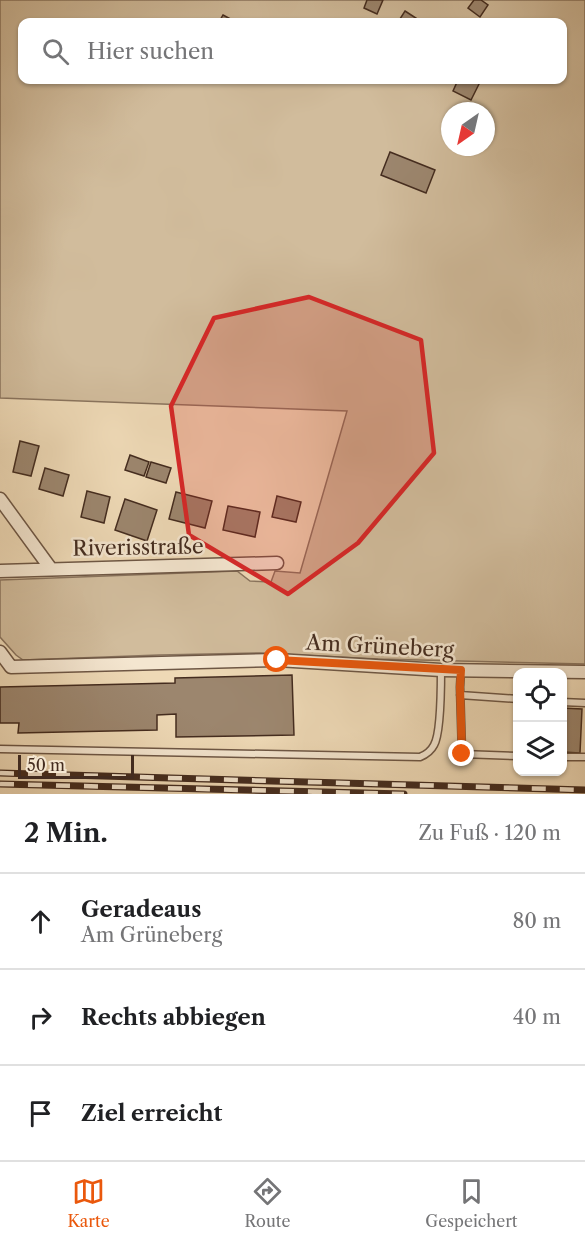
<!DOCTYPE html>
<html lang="de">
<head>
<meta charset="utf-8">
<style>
  body { margin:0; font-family:"Libre Caslon Text",serif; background:#f2f2f2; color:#202124 }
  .controls { position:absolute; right:18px; bottom:18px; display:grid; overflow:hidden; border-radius:12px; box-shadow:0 2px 4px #0004 }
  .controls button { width:54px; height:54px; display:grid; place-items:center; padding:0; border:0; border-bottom:2px solid #e0e0e0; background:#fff; color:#202124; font:30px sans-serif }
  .compass { position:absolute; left:441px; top:102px; width:54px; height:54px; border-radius:50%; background:#fff; box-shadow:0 2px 4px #0004; rotate:214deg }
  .scale { position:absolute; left:18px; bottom:15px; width:116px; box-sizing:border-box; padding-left:6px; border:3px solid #442c1f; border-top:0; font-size:16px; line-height:21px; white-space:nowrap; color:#442c1f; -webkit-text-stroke:4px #f4e6d0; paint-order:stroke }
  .stop { position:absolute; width:18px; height:18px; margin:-14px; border:4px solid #ea580c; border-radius:50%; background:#fff }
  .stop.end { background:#ea580c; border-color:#fff; box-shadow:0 2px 6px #0008 }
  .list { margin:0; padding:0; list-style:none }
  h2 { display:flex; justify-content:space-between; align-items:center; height:78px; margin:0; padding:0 24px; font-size:26px }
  h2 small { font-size:20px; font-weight:400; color:#757577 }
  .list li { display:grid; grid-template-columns:39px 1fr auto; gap:18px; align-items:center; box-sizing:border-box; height:96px; padding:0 24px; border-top:2px solid #e0e0e0 }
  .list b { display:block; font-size:22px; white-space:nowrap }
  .list p { margin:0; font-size:20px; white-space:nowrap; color:#757577 }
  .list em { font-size:20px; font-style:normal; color:#757577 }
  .icon { flex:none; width:33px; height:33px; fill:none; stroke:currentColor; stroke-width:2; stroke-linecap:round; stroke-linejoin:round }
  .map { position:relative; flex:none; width:585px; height:794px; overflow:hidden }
  .search { position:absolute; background:#fff; box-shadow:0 2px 4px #0004; left:18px; right:18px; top:18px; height:66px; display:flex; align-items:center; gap:15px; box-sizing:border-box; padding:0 21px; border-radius:12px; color:#757577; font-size:22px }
  .sheet { height:366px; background:#fff }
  nav { display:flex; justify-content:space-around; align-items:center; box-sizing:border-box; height:84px; border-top:2px solid #e0e0e0; background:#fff; font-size:16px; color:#757577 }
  nav a { display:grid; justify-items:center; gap:3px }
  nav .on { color:#ea580c }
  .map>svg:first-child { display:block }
  .green { fill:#d1bc9c; stroke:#8a745e; stroke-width:1.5; fill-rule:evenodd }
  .building { fill:#9c866e; stroke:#442c1f; stroke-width:1.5 }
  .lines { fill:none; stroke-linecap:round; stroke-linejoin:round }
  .service-casing { stroke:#6e5745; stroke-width:9 }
  .minor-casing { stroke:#6e5745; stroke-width:15 }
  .service { stroke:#f4e6d0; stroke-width:6 }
  .minor { stroke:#f4e6d0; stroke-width:12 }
  .rail-casing { stroke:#442c1f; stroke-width:7 }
  .rail { stroke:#f4e6d0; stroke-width:4.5; stroke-dasharray:14; stroke-linecap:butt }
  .route { stroke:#ea580c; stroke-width:8 }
  .marked { fill:#d62828; fill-opacity:0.2; stroke:#d62828; stroke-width:4.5; stroke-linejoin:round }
  .labels { text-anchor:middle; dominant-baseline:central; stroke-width:5; stroke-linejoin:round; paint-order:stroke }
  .street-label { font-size:21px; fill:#442c1f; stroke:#f4e6d0 }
</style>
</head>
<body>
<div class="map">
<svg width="585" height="794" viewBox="0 0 585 794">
  <rect width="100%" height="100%" fill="#eed9b6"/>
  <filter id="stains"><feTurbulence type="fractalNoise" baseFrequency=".00333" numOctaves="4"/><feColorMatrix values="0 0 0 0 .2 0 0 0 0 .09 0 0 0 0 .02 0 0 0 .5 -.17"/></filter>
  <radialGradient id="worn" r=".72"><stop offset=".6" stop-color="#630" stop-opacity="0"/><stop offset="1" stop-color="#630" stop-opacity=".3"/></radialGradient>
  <path class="green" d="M 0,0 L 585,0 L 585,664 L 378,659 L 259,653 L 159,655 L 23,660 L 16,655 L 0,637 L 0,580 L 237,571 L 250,581 L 271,582 L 275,571 L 300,573 L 347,411 L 0,398 ZM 22,22 L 562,22 L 562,80 L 22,80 ZM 450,111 L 486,111 L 486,147 L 450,147 Z"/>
  <path class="building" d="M 367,0 L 383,0 L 377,14 L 364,8 Z
    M 474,0 L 481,0 L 488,5 L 480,17 L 468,8 Z
    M 405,11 L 422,22 L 398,22 Z
    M 223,15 L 236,22 L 219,22 Z
    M 458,80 L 481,80 L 471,100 L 453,91 Z
    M 390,152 L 435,170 L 426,193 L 381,175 Z
    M 20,441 L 39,446 L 31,476 L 13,472 Z
    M 130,455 L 149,462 L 144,476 L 125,470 Z
    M 151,462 L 171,468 L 166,483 L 146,477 Z
    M 45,468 L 69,475 L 63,496 L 39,489 Z
    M 87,491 L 110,497 L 104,523 L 81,517 Z
    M 176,492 L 212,501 L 205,528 L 169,519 Z
    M 277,496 L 301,502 L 296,522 L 272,517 Z
    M 125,499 L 157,510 L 147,541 L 115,530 Z
    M 228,506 L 260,512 L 255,537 L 223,530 Z
    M 292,675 L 294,735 L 176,737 L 176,714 L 157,715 L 157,730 L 18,733 L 19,723 L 0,723 L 0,687 L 175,683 L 175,678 Z
    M 562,708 L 582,709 L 580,753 L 562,752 Z"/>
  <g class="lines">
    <defs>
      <path id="service" d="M 461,670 L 460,687 L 462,754 L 518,756
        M 460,695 L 518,699
        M 562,702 L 585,703
        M 0,749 L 420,757 C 425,755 431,751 434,745 C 441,733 441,685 441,670
        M 562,757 L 585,757"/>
      <path id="minor" d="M 0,499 L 51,569
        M 0,571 L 277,563
        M 0,652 L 11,667 L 277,660 L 441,670 L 585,672"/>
    </defs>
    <use href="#service" class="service-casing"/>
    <use href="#minor" class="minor-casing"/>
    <use href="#service" class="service"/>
    <use href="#minor" class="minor"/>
    <defs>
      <path id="rail" d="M 0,773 L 585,790
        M 0,784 L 404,794"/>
    </defs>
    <use href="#rail" class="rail-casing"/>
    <use href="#rail" class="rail"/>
  </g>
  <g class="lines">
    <path class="route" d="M 277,660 L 461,670 L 460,687 L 462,754"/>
  </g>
  <path class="marked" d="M 309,297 L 421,340 L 434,453 L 358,543 L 288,594 L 189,535 L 171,406 L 214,318 Z"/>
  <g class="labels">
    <g class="street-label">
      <text transform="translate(138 547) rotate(-1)">Riverisstraße</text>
      <text transform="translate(380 646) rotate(3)">Am Grüneberg</text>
    </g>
  </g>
  <rect width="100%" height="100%" filter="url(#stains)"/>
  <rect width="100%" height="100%" fill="url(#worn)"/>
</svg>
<div class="controls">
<button><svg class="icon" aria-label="locate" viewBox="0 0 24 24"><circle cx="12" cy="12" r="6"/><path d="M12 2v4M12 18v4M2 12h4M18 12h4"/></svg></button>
<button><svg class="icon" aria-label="layers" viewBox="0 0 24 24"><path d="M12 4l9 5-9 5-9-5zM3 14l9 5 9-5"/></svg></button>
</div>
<svg class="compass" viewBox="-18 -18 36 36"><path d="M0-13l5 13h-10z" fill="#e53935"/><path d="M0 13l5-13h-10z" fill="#757577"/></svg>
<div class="scale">50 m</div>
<div class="stop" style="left:277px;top:660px"></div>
<div class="stop end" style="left:462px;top:754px"></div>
<div class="search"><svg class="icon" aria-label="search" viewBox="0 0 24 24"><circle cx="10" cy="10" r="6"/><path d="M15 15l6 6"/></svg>Hier suchen</div>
</div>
<section class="sheet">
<h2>2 Min.<small>Zu Fuß · 120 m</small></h2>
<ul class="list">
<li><svg class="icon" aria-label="ahead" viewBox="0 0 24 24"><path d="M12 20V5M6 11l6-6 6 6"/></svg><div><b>Geradeaus</b><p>Am Grüneberg</p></div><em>80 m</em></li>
<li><svg class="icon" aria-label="right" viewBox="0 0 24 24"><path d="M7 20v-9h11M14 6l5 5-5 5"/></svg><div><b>Rechts abbiegen</b></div><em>40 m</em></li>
<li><svg class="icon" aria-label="arrive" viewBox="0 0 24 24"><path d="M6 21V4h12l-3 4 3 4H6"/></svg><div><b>Ziel erreicht</b></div></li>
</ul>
</section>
<nav>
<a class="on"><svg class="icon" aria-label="map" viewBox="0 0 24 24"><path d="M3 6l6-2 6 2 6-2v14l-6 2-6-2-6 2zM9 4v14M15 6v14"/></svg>Karte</a>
<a><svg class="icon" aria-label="directions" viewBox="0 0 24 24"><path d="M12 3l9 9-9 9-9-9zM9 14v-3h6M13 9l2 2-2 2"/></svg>Route</a>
<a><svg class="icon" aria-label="saved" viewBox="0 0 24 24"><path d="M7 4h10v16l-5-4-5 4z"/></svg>Gespeichert</a>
</nav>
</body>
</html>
